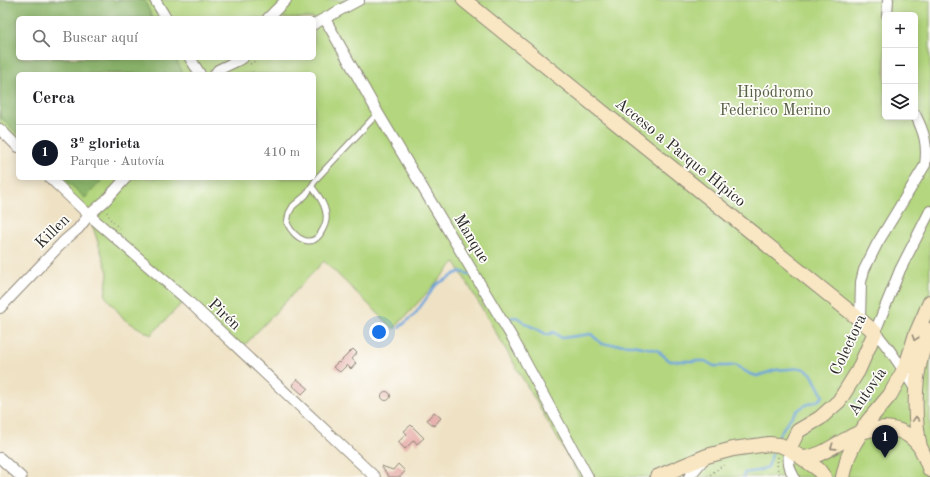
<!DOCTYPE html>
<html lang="es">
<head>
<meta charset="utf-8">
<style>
  body { margin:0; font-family:"Old Standard TT",serif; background:#f6f6f6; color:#202124 }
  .controls { position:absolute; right:12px; top:12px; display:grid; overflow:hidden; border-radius:6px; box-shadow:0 2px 10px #0003 }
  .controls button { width:36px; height:36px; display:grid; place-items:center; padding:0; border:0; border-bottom:1px solid #e0e0e0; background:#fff; color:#202124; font:20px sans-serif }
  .you { position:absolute; left:379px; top:332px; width:14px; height:14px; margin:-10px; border:3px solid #fff; border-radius:50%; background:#1a73e8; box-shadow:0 0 0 6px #1a73e833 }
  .badge { display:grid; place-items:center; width:26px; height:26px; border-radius:50%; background:#111827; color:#fff; font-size:13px; font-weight:700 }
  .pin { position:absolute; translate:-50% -33px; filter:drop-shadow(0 1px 2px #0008) }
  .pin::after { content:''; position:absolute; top:21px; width:14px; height:12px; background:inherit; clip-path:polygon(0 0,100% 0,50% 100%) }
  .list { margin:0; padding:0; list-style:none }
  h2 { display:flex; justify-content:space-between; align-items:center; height:52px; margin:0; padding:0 16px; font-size:17px }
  h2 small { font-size:13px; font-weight:400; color:#757577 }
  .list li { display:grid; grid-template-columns:26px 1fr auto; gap:12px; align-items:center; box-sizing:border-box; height:56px; padding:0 16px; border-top:1px solid #e0e0e0 }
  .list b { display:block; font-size:15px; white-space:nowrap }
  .list p { margin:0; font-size:13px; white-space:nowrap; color:#757577 }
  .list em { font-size:13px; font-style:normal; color:#757577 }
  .icon { flex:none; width:22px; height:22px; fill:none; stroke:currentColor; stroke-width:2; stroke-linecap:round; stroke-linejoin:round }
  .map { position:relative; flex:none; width:930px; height:477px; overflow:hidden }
  .search { position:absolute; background:#fff; box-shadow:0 2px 10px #0003; left:16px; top:16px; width:300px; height:44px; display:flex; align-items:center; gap:10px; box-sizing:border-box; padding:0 14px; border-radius:6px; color:#757577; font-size:15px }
  .panel { position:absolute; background:#fff; box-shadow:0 2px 10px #0003; left:16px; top:72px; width:300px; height:108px; border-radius:6px }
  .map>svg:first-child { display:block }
  .green { fill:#b3d67e; stroke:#6f8054; fill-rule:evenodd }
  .forest { fill:#8eb76d; stroke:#5c714c }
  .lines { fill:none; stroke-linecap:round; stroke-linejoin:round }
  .stream { stroke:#6da4db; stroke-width:2.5 }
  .building { fill:#e3a29f }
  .lane-casing { stroke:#8d8678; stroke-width:7 }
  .street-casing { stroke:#8d8678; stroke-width:12 }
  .secondary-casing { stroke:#8d8678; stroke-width:16 }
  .path { stroke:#8d8678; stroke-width:1.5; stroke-dasharray:1 3; stroke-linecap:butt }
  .lane { stroke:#fff; stroke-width:5 }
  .street { stroke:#fff; stroke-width:10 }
  .secondary { stroke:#f9e7c3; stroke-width:14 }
  .oneway { stroke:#928977 }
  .labels { text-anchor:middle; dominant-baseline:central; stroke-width:3.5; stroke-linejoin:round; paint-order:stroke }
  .park-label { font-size:16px; fill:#545e44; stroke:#fdfcf7 }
  .street-label { font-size:16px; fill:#2b2b2b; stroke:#fdfcf7 }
</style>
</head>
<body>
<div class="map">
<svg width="930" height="477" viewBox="0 0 930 477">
  <rect width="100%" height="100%" fill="#fdfcf7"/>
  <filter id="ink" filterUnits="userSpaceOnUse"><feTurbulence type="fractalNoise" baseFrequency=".025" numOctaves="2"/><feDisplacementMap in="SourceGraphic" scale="8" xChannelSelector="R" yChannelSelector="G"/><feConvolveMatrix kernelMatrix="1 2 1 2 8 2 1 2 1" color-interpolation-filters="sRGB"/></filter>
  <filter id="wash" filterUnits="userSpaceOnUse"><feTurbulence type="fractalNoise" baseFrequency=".012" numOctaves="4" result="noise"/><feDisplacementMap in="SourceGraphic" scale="16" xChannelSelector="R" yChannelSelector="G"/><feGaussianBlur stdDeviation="0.9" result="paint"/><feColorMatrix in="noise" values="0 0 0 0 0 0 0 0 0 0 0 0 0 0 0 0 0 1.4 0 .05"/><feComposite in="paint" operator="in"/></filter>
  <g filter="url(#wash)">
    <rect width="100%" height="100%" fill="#efe2c4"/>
    <path class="green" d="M 0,0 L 930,0 L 930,477 L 579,477 L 573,465 L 455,262 L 394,329 L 324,261 L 240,350 L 186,299 L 151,335 L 125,320 L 105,296 L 108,273 L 89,215 L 50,178 L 314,178 L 314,74 L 18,74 L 18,147 L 0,129 ZM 885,15 L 915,15 L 915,117 L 885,117 ZM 18,18 L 314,18 L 314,58 L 18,58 Z"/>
    <path class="forest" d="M 0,0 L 144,0 L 153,18 L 18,18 L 18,58 L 175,58 L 184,74 L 18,74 L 18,134 L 0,117 Z
      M 64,178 L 104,178 L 85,198 Z"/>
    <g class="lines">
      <path class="stream" d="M 505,319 L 507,319 C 520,314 520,321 530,326 C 536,328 541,331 547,335 L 554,332 L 561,338 L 591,334 L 602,344 L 633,345 L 657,350 L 670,361 L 705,361 L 714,366 L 728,366 L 735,365 L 750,374 L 757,376 L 775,370 L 802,368 L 811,373 L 823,396 C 819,403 810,402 804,406 C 793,412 786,424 779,435
        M 399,328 L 415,314 L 436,285 C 440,282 443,281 447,279 C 458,273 458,269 471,275
        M 856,401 L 870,401
        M 744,477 L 744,473 L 757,471 L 768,467 L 772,454"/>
    </g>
    <g id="blocks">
      <path class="building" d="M 353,349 L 357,353 L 352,359 L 356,363 L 351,369 L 347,365 L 340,372 L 333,367 L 338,362 L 339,363 Z
        M 297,379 L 308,388 L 302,394 L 292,385 Z
        M381.5 396a4.5 4.5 0 1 1 9 0a4.5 4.5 0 1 1-9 0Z
        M 434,412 L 441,418 L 434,426 L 427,420 Z
        M 411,425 L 424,438 L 417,444 L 414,440 L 405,449 L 398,442 L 407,434 L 404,431 Z
        M 398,464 L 405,471 L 400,477 L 389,477 L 381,466 L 393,470 Z"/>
    </g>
  </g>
  <g filter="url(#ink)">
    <use href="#blocks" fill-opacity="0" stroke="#8d8678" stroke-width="1"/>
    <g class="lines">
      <defs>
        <path id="lane" d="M 312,187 C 318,195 325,204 326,214 C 327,219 325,225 323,229 C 313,251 295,239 287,223 L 289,213 L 293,206 L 306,195 L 317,178 L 378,113"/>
        <path id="street" d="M 155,0 L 166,18
          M 887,15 L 888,0
          M 268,18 L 286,0
          M 325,19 L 378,113 L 513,339 L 588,477
          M 314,24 L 359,0
          M 190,58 L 200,74
          M 215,74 L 218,70 L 243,58
          M 0,129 L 18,147
          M 50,178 L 89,215 L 186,299 L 375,477
          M 0,308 L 65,240 L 78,229 L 89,215 L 105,201 L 126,178
          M 860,320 L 861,282 L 864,270 L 877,244 L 925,165 C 928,144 924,132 915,114
          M 915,389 C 903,369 891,350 875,332 L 900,270 L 930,211
          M 789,449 C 788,460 788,467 794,477
          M 0,458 L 21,477
          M 689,477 L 704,459"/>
        <path id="secondary" d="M 464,0 L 875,332 L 858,371 L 839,401 L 820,418 L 798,431 L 789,449
          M 920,447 C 914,420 914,384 921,357 C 923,348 927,339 930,330
          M 804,458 C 820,456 828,449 843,441 C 867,426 901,420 920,447 C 924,454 927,463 930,470
          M 657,477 L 707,456 L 733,449 L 769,444 L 780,445 L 789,449 L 818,469 L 824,477
          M 843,477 L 848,457 L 854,444 L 868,421 L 890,395 L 906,366 L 916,334 L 930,302"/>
      </defs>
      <use href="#lane" class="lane-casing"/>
      <use href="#street" class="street-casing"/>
      <use href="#secondary" class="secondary-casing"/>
      <path class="path" d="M 250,64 L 260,58
        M 107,212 L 110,219 L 119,228
        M 778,457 L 777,467 L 780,477
        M 707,477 L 726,463"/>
      <use href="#lane" class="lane"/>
      <use href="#street" class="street"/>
      <use href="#secondary" class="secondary"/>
    </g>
    <defs><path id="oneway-chevron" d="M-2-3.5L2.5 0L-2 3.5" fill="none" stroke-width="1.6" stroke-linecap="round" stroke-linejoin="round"/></defs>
    <g class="oneway">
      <use href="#oneway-chevron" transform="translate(915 338) rotate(109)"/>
      <use href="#oneway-chevron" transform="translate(916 419) rotate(-92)"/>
      <use href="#oneway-chevron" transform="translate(833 447) rotate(147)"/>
    </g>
  </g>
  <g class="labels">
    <g class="park-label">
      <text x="775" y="93">Hipódromo<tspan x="775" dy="18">Federico Merino</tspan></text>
    </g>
    <g class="street-label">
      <text transform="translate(680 153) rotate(39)">Acceso a Parque Hípico</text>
      <text transform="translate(53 232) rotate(-45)">Killen</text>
      <text transform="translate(471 239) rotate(59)">Manque</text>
      <text transform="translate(224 315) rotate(43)">Pirén</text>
      <text transform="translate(849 345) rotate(-65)">Colectora</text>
      <text transform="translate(868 392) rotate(-55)">Autovía</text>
    </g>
  </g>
</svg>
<div class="controls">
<button>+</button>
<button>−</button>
<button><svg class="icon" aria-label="layers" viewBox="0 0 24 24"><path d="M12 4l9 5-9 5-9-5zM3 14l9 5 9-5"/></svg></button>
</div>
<div class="you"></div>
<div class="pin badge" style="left:885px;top:458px">1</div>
<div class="search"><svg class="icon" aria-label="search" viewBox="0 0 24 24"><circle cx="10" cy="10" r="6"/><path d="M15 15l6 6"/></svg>Buscar aquí</div>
<section class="panel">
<h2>Cerca<small></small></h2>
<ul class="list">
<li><span class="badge">1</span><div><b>3º glorieta</b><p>Parque · Autovía</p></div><em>410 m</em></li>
</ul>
</section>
</div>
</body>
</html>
